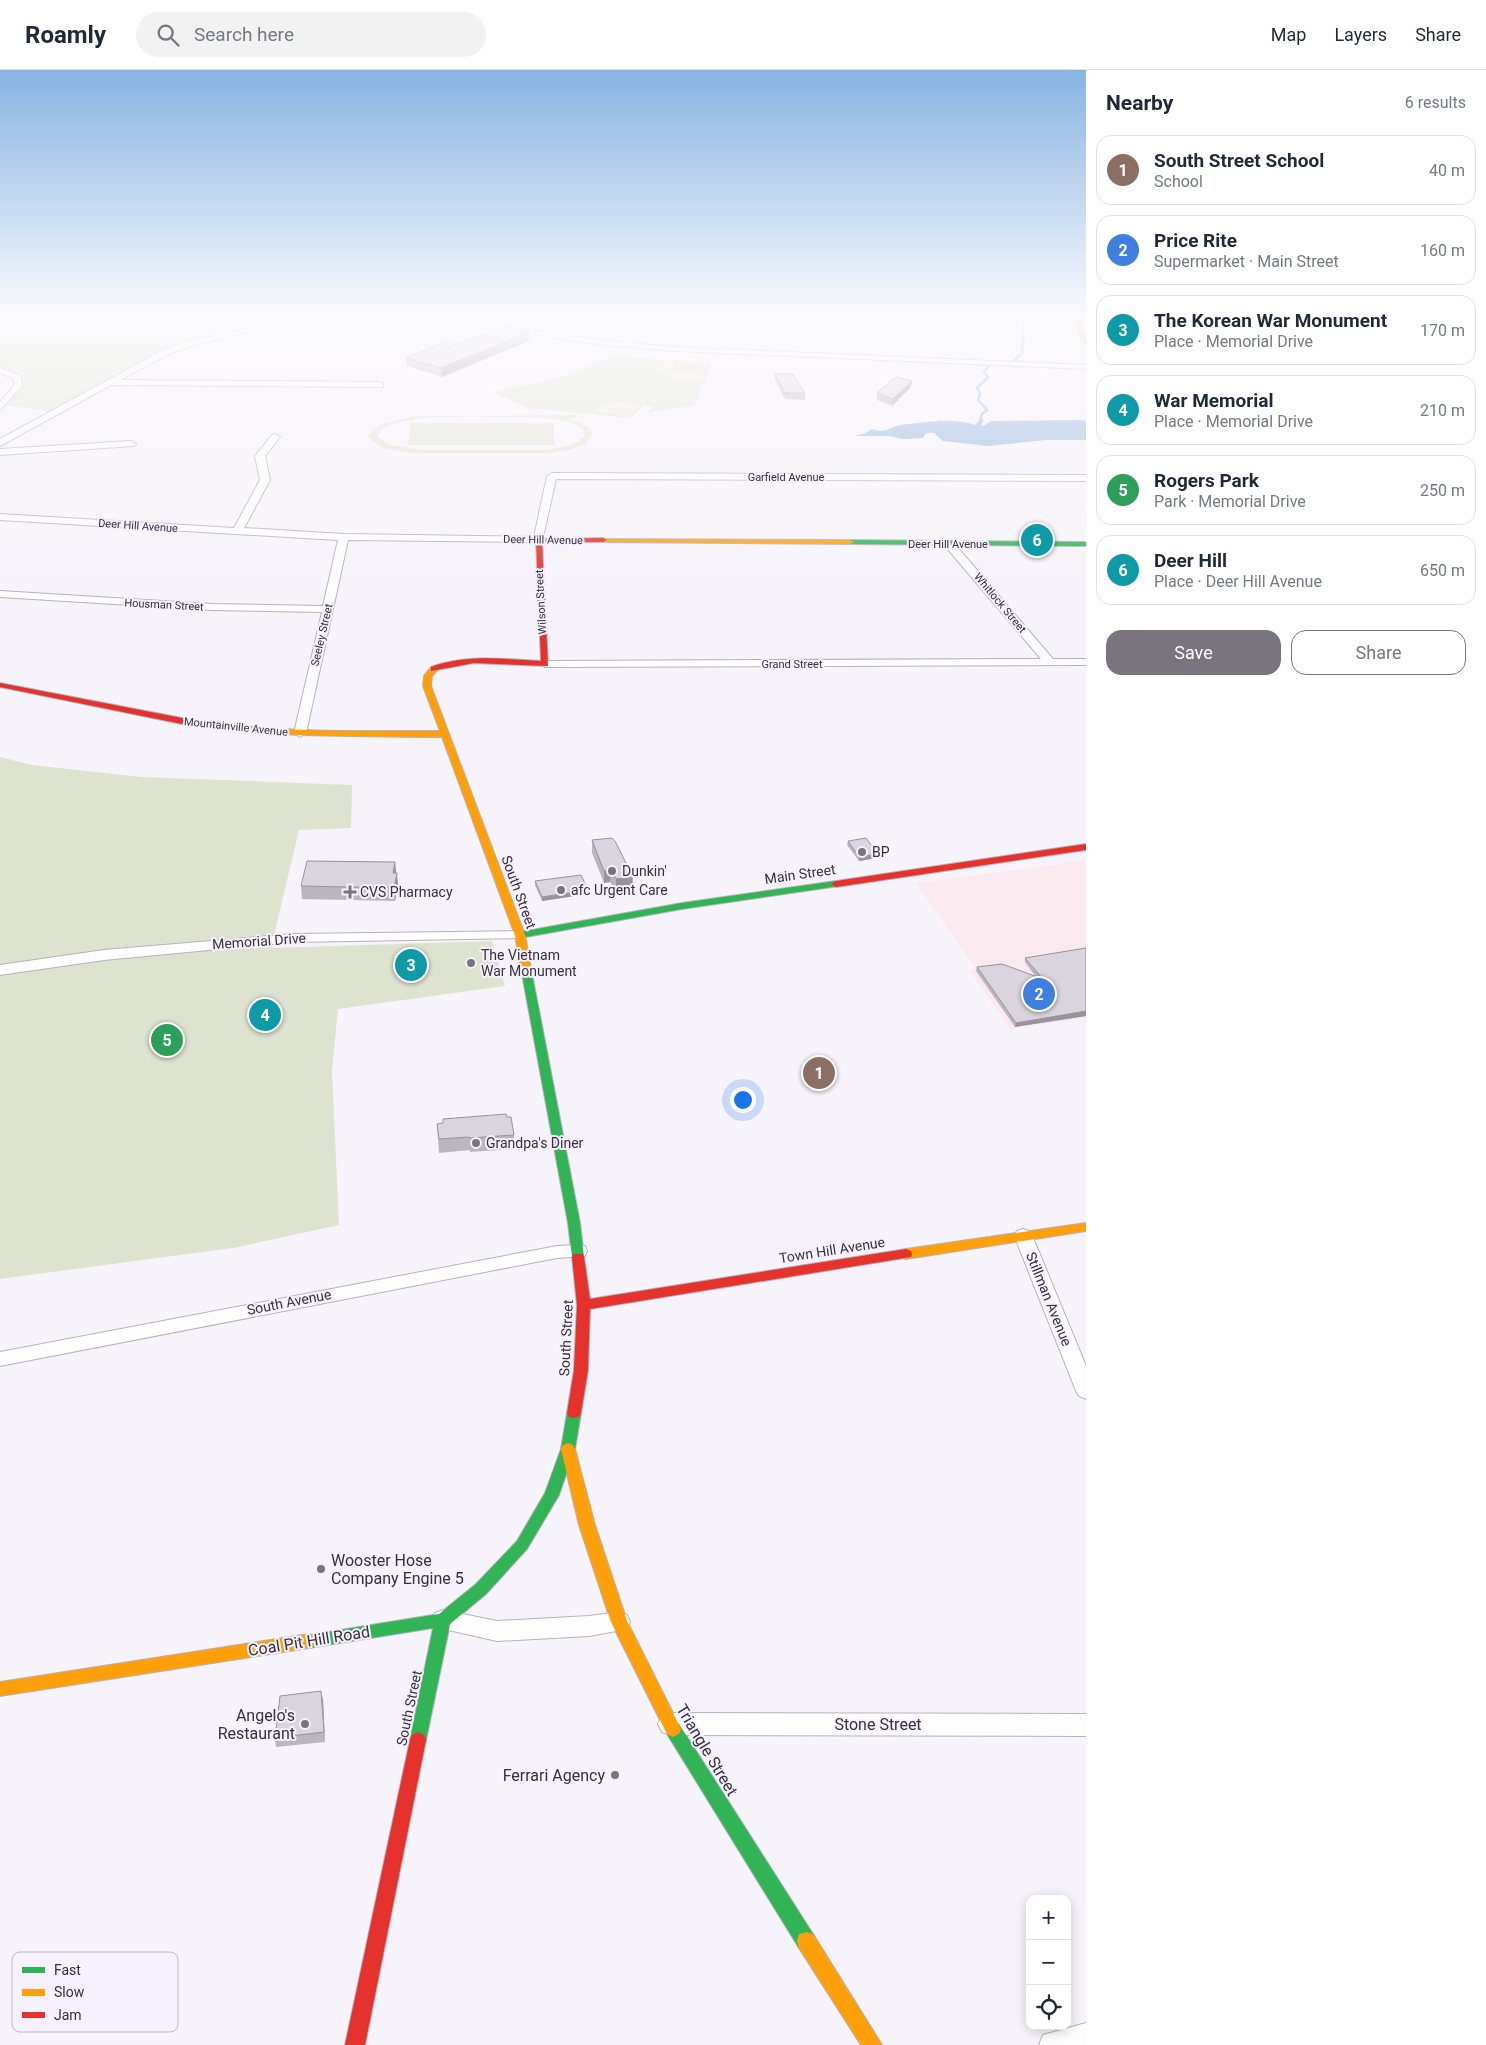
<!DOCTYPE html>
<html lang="en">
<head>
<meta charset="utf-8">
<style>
  body { margin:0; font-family:Roboto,sans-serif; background:#f2f2f3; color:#1f2937 }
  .controls { position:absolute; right:15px; bottom:15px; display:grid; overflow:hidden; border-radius:10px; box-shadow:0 2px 12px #0003 }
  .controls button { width:45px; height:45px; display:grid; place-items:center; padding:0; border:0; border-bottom:1px solid #e0e1e3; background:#fff; color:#1f2937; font:25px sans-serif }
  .you { position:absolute; left:742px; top:1029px; width:18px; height:18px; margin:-12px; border:4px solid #fff; border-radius:50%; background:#1a73e8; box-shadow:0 0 0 8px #1a73e833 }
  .badge { display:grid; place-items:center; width:32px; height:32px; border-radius:50%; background:#7a747f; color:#fff; font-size:16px; font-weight:700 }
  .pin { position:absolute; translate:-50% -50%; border:2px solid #fff; box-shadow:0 1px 5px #0006 }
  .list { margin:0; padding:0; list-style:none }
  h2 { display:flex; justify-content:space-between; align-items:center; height:65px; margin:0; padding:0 20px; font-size:21px }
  h2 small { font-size:16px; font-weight:400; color:#747a83 }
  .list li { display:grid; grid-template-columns:32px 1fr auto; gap:15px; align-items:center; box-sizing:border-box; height:70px; margin:0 10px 10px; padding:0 10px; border:1px solid #e0e1e3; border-radius:15px }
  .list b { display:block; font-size:19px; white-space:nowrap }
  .list p { margin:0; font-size:16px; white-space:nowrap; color:#747a83 }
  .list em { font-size:16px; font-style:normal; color:#747a83 }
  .actions { display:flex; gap:10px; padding:15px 20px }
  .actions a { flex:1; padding:11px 0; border:1px solid #7a747f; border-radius:15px; text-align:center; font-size:18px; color:#7a747f }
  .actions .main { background:#7a747f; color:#fff }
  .icon { flex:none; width:28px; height:28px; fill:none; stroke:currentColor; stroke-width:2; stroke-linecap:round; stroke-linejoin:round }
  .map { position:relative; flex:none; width:1086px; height:1975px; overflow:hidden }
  header { display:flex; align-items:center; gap:30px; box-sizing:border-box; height:70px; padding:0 25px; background:#fff; border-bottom:1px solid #e0e1e3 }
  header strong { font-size:24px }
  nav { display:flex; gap:28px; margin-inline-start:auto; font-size:18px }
  .search { width:350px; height:45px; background:#f2f2f3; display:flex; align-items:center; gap:12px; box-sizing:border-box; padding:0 18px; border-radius:28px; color:#747a83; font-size:19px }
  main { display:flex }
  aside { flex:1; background:#fff }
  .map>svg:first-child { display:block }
  .commercial { fill:#fae9ee }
  .green { fill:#dee3cf; fill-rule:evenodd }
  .sand { fill:#f5eedc; fill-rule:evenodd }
  .water { fill:#96b5db }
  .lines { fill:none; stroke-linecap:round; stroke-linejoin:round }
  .stream { stroke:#96b5db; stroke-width:2.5 }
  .street-casing { stroke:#b7b2bb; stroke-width:2 }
  .fast-casing { stroke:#b7b2bb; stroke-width:2 }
  .slow-casing { stroke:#b7b2bb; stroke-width:2 }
  .jam-casing { stroke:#b7b2bb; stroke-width:2 }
  .street { fill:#fefdfe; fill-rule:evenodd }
  .fast { fill:#30b455; fill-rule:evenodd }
  .slow { fill:#ff9f0a; fill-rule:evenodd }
  .jam { fill:#e5322d; fill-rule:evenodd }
  .wall { fill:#bbb6be }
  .shaded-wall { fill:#98949b }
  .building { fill:#d9d4dd; stroke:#98949b }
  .poi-dot { fill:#7a747f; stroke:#f7f0fd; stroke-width:2 }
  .labels { text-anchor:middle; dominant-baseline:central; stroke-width:4; stroke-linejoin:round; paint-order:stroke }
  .far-street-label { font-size:11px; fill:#37303d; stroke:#f7f0fd }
  .poi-label { font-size:14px; fill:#37303d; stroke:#f7f0fd; text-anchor:start }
  .street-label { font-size:14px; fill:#37303d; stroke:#f7f0fd }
  .near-poi-label { font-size:16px; fill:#37303d; stroke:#f7f0fd; text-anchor:end }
  .near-street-label { font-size:16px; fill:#37303d; stroke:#f7f0fd }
  .key { fill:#f7f0fd; stroke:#bdb6c3; stroke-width:1 }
  .key-label { font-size:14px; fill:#37303d }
</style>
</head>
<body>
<header>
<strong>Roamly</strong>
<div class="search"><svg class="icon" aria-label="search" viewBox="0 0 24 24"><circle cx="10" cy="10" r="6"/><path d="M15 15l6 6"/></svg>Search here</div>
<nav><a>Map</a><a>Layers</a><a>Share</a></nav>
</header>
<main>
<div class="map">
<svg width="1086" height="1975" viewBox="0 0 1086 1975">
  <rect width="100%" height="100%" fill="#f7f3fa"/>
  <path class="commercial" d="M 1084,791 L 1086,793 L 1086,948 L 1010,959 L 969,900 L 975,898 L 916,813 Z"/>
  <path class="green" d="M 0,245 L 386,245 L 270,259 L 197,273 L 165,286 L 56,343 L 5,335 L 26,307 L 0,299 Z
    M 615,286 L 712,293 L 694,336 L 648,342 L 653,337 L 644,336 L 630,348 L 529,338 L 492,322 L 560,308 Z
    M 576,345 L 576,348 L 569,349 L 589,357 L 593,364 L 585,374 L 569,380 L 549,383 L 410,383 L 382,378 L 369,368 L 369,364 L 381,354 L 417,346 ZM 539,348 C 554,349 573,349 584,361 L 584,367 L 572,375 L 548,380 L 422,380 L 390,375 L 378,367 L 380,361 C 403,340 506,348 539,348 Z
    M 411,353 L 554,353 L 554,375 L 408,375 Z
    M 0,687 L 32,695 L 141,707 L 352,715 L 351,758 L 299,760 L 271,878 L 492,871 L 505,916 L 338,939 L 332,1001 L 339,1155 L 233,1178 L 0,1209 Z"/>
  <path class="sand" d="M 662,291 L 707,293 L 711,294 L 706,296 L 701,308 C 686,310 668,309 656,301 L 655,295 ZM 679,293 L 701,294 L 704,296 L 701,303 L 671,301 L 675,294 Z
    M 611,333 L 627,333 L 639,336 L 628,347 L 597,341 L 600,336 Z"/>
  <path class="water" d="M 981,349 L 984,349 L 981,355 L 984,356 L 991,351 L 1082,350 L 1086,351 L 1086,370 L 1046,370 L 988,376 L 943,371 L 934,363 L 926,363 L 923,368 L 903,369 L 889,366 L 854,366 L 866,363 L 871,359 C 889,364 887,357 901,355 C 923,352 954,347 975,355 Z"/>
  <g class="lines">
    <path class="stream" d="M 1014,291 L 1022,283 L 1024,254
      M 979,354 L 982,344 L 987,340 L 978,330 L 980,324 L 977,318 L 988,307 L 984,302 L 989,296"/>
    <defs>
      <path id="street" d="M 349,245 L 369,245 L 238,264 L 191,276 L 169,284 L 120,310 L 380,312 L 383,313 L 383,317 L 111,315 L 0,376 L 0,369 L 163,280 C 223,259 286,253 349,245 Z
        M 384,245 L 404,245 L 355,253 L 351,251 Z
        M 406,245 L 425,245 L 598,270 L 674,277 L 1086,295 L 1086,299 L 674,281 L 598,274 Z
        M 893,245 L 941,245 L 1079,252 L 1083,254 L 1079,256 L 897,247 Z
        M 0,298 L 21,306 L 22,316 L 0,340 L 0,332 L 14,316 L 14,309 L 0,303 Z
        M 275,364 L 280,367 L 265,386 L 270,410 L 244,458 L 344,464 L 534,467 L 547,406 L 552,403 L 1086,405 L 1086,411 L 556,409 L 542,472 L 348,470 L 306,663 L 300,667 L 294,663 L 322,542 L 212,540 L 0,527 L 0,521 L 212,534 L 323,536 L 338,470 L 0,450 L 0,444 L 234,458 L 260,410 L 255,386 L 272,365 Z
        M 131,371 L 136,374 L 134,376 L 0,385 L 0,379 Z
        M 949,471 L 953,472 L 1053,589 L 1086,589 L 1086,595 L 545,597 L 539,594 L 545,591 L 1041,589 L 945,476 L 945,472 Z
        M 520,861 L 527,865 L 525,868 L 293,872 L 104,890 L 0,905 L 0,895 L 104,880 L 293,864 Z
        M 1023,1159 L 1029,1161 L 1032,1165 L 1086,1296 L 1086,1329 L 1079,1326 L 1076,1321 L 1014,1165 L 1017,1161 Z
        M 578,1175 L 585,1176 L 587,1181 L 585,1186 L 557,1188 L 0,1296 L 0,1282 L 557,1176 Z
        M 443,1540 L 497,1551 L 589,1546 L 619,1542 L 627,1545 L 630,1552 L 627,1559 L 589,1566 L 497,1571 L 435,1557 L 432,1550 L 435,1543 Z
        M 670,1643 L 1086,1644 L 1086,1666 L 670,1665 L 662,1662 L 658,1654 L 662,1646 Z
        M 1086,1953 L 1086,1975 L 1039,1975 L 1043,1965 Z"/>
      <path id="fast" d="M 847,470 L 1086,472 L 1086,476 L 850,474 L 847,474 Z
        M 836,811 L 841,814 L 839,816 L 682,839 L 520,868 L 515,865 L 520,862 L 682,833 Z
        M 527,901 L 532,904 L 580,1153 L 584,1187 L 583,1190 L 573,1190 L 572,1187 L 568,1153 L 522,904 Z
        M 574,1338 L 579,1339 L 581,1343 L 575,1379 L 559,1425 L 527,1479 L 486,1524 L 450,1554 L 426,1670 L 424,1675 L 418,1678 L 412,1675 L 410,1670 L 433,1558 L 309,1578 L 303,1576 L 301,1571 L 303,1566 L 439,1544 L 476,1514 L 517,1471 L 545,1423 L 561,1379 L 567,1343 L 569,1339 Z
        M 673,1651 L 679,1654 L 813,1864 L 815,1871 L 813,1878 L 806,1880 L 799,1878 L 667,1664 L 665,1659 L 667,1654 Z"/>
      <path id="slow" d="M 1070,245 L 1076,245 L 1086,266 L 1086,274 L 1083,272 Z
        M 601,469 L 850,470 L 854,472 L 850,474 L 603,472 L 601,471 Z
        M 431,597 L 438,599 L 432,606 L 431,616 L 525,865 L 532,904 L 531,906 L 523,906 L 522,904 L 515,865 L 442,667 C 354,666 268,668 182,654 L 178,651 L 182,648 C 268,663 353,661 440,661 L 423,616 L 424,606 Z
        M 1086,1153 L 1086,1161 L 906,1189 L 901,1187 L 900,1184 L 901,1181 L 906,1179 Z
        M 568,1373 L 573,1375 L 575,1379 L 595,1455 L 627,1551 L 681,1659 L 679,1664 L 673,1667 L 667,1664 L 611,1552 L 579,1455 L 561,1379 L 563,1375 Z
        M 309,1564 L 315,1566 L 317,1571 L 315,1576 L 309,1578 L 0,1626 L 0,1612 Z
        M 806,1862 L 813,1864 L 882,1975 L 861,1975 L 799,1878 L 797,1871 L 799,1864 Z"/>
      <path id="jam" d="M 536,469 L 603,468 L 607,470 L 603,472 L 542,472 L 548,596 L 474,593 L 431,601 L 431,597 C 467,584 503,589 541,591 Z
        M 0,613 L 182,648 L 186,651 L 182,654 L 0,617 Z
        M 1086,774 L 1086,780 L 836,817 L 831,814 L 836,811 Z
        M 906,1179 L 911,1181 L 912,1184 L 911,1187 L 590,1239 L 588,1300 L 581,1343 L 579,1347 L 574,1348 L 569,1347 L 567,1343 L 574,1300 L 577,1235 L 572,1187 L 573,1184 L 583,1184 L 584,1187 L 590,1229 Z
        M 418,1662 L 424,1665 L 426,1670 L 365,1975 L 345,1975 L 410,1670 L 412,1665 Z"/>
    </defs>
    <use href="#street" class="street-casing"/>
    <use href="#fast" class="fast-casing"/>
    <use href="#slow" class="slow-casing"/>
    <use href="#jam" class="jam-casing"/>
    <use href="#street" class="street"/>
    <use href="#fast" class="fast"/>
    <use href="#slow" class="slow"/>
    <use href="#jam" class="jam"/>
  </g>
  <path class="wall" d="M 529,271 L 442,307 L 407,296 L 406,288 L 455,275 Z
    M 775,304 L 805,323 L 805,330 L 785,329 L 775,310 Z
    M 912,311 L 911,317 L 892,336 L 877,330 L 877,323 Z
    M 592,770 L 632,820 L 616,822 L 610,812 L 604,813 L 592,783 Z
    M 848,771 L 877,788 L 859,791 L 847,775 Z
    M 395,792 L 398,816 L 395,831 L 302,829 L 301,816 Z
    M 535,811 L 588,820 L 588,824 L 542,831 L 535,815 Z
    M 1086,878 L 1086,946 L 1015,957 L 976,901 L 977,897 L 1036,907 L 1025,892 L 1025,888 Z
    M 437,1054 L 514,1065 L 514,1079 L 470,1082 L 470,1080 L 439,1083 Z
    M 323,1630 L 325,1672 L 276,1677 L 275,1668 Z"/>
  <path class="shaded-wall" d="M 529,262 L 529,271 L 442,307 L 441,298 Z
    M 912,311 L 911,317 L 892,336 L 893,329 Z
    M 878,784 L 877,788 L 859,791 L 859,787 Z
    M 395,792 L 396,804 L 393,803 Z
    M 611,799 L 610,812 L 604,813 L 604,801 Z
    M 397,803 L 398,816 L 395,831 L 394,818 Z
    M 633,807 L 632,820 L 616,822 L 616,809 Z
    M 588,820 L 588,824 L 542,831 L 542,827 Z
    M 1086,941 L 1086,946 L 1015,957 L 1016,953 Z
    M 321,1621 L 323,1630 L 325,1672 L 324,1662 Z"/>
  <path class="building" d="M 506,257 L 529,262 L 441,298 L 406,288 L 445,272 L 455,275 Z
    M 775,304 L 793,304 L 805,323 L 785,323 Z
    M 897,307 L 912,311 L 893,329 L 877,323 L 892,310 Z
    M 612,768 L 615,771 L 633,807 L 616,809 L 611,799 L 604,801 L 592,770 Z
    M 866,768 L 878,784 L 859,787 L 848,771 Z
    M 307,791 L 395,792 L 393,803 L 397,803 L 394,818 L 301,816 Z
    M 581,805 L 588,820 L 542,827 L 535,811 Z
    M 1086,878 L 1086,941 L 1016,953 L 977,897 L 1002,894 L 1043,909 L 1025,888 Z
    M 506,1044 L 507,1047 L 511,1047 L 514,1065 L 470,1068 L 469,1067 L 439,1069 L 437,1054 L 443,1053 L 443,1049 Z
    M 321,1621 L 324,1662 L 275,1668 L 280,1626 Z"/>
  <linearGradient id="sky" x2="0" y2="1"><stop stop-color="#87b4e3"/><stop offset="0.47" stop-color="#fbfafd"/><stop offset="1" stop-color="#fbfafd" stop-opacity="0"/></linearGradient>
  <rect width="1086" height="521" fill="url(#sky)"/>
  <g class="poi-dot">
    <circle cx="862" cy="782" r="5"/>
    <circle cx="612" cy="801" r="5"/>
    <circle cx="561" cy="820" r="5"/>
    <path d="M347.5 814.5h5v5h5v5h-5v5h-5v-5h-5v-5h5z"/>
    <circle cx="471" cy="893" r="5"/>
    <circle cx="476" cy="1073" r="5"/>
    <circle cx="321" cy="1499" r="5"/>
    <circle cx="305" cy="1654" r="5"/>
    <circle cx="615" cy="1705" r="5"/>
  </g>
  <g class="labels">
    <g class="far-street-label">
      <text x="786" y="407">Garfield Avenue</text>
      <text transform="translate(138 456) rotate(4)">Deer Hill Avenue</text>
      <text transform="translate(543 470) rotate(1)">Deer Hill Avenue</text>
      <text x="948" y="474">Deer Hill Avenue</text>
      <text transform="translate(541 532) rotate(-93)">Wilson Street</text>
      <text transform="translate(1000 533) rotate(50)">Whitlock Street</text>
      <text transform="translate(164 535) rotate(3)">Housman Street</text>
      <text transform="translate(322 565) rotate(-77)">Seeley Street</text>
      <text x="792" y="594">Grand Street</text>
      <text transform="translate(236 657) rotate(6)">Mountainville Avenue</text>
    </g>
    <g class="poi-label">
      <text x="872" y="782">BP</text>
      <text x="622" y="801">Dunkin'</text>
      <text x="571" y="820">afc Urgent Care</text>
      <text x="360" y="822">CVS Pharmacy</text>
      <text x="481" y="885">The Vietnam<tspan x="481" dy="16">War Monument</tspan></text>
      <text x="486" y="1073">Grandpa's Diner</text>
    </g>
    <g class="street-label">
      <text transform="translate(800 804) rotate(-8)">Main Street</text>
      <text transform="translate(519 822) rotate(70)">South Street</text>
      <text transform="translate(259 871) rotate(-4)">Memorial Drive</text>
      <text transform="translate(832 1180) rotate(-9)">Town Hill Avenue</text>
      <text transform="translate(1049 1229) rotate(68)">Stillman Avenue</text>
      <text transform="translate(289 1232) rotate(-11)">South Avenue</text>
      <text transform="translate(566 1268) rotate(-87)">South Street</text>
      <text transform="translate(409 1638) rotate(-78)">South Street</text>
    </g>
    <g class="near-poi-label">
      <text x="331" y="1490" text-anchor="start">Wooster Hose<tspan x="331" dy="18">Company Engine 5</tspan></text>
      <text x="295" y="1645">Angelo's<tspan x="295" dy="18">Restaurant</tspan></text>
      <text x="605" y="1705">Ferrari Agency</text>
    </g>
    <g class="near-street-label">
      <text transform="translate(309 1571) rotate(-9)">Coal Pit Hill Road</text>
      <text x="878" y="1654">Stone Street</text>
      <text transform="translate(707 1680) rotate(59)">Triangle Street</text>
    </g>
  </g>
  <rect x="12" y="1882" width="166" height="80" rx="8" class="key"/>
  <rect x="22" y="1897" width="23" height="6" fill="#30b455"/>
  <rect x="22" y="1919" width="23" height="7" fill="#ff9f0a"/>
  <rect x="22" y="1942" width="23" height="6" fill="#e5322d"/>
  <g class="key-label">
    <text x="54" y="1905">Fast</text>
    <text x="54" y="1927">Slow</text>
    <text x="54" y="1950">Jam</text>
  </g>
</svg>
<div class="controls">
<button>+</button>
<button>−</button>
<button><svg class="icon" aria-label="locate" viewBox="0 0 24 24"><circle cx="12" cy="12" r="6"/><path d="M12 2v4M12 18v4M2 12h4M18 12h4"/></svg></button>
</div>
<div class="you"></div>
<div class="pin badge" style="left:819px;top:1003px;background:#8d6e63">1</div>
<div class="pin badge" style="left:1039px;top:924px;background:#3f7fe0">2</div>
<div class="pin badge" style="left:411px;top:895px;background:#0f9aa8">3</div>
<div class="pin badge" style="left:265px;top:945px;background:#0f9aa8">4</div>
<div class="pin badge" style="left:167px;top:970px;background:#2e9e5b">5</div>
<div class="pin badge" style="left:1037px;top:470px;background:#0f9aa8">6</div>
</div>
<aside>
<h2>Nearby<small>6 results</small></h2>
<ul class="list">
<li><span class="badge" style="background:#8d6e63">1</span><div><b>South Street School</b><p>School</p></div><em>40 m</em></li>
<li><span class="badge" style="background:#3f7fe0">2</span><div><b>Price Rite</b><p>Supermarket · Main Street</p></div><em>160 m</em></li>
<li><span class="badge" style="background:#0f9aa8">3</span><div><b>The Korean War Monument</b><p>Place · Memorial Drive</p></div><em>170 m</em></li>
<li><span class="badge" style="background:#0f9aa8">4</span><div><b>War Memorial</b><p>Place · Memorial Drive</p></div><em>210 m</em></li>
<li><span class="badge" style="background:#2e9e5b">5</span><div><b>Rogers Park</b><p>Park · Memorial Drive</p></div><em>250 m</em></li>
<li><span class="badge" style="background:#0f9aa8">6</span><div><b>Deer Hill</b><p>Place · Deer Hill Avenue</p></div><em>650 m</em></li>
</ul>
<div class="actions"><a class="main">Save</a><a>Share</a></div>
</aside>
</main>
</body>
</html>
